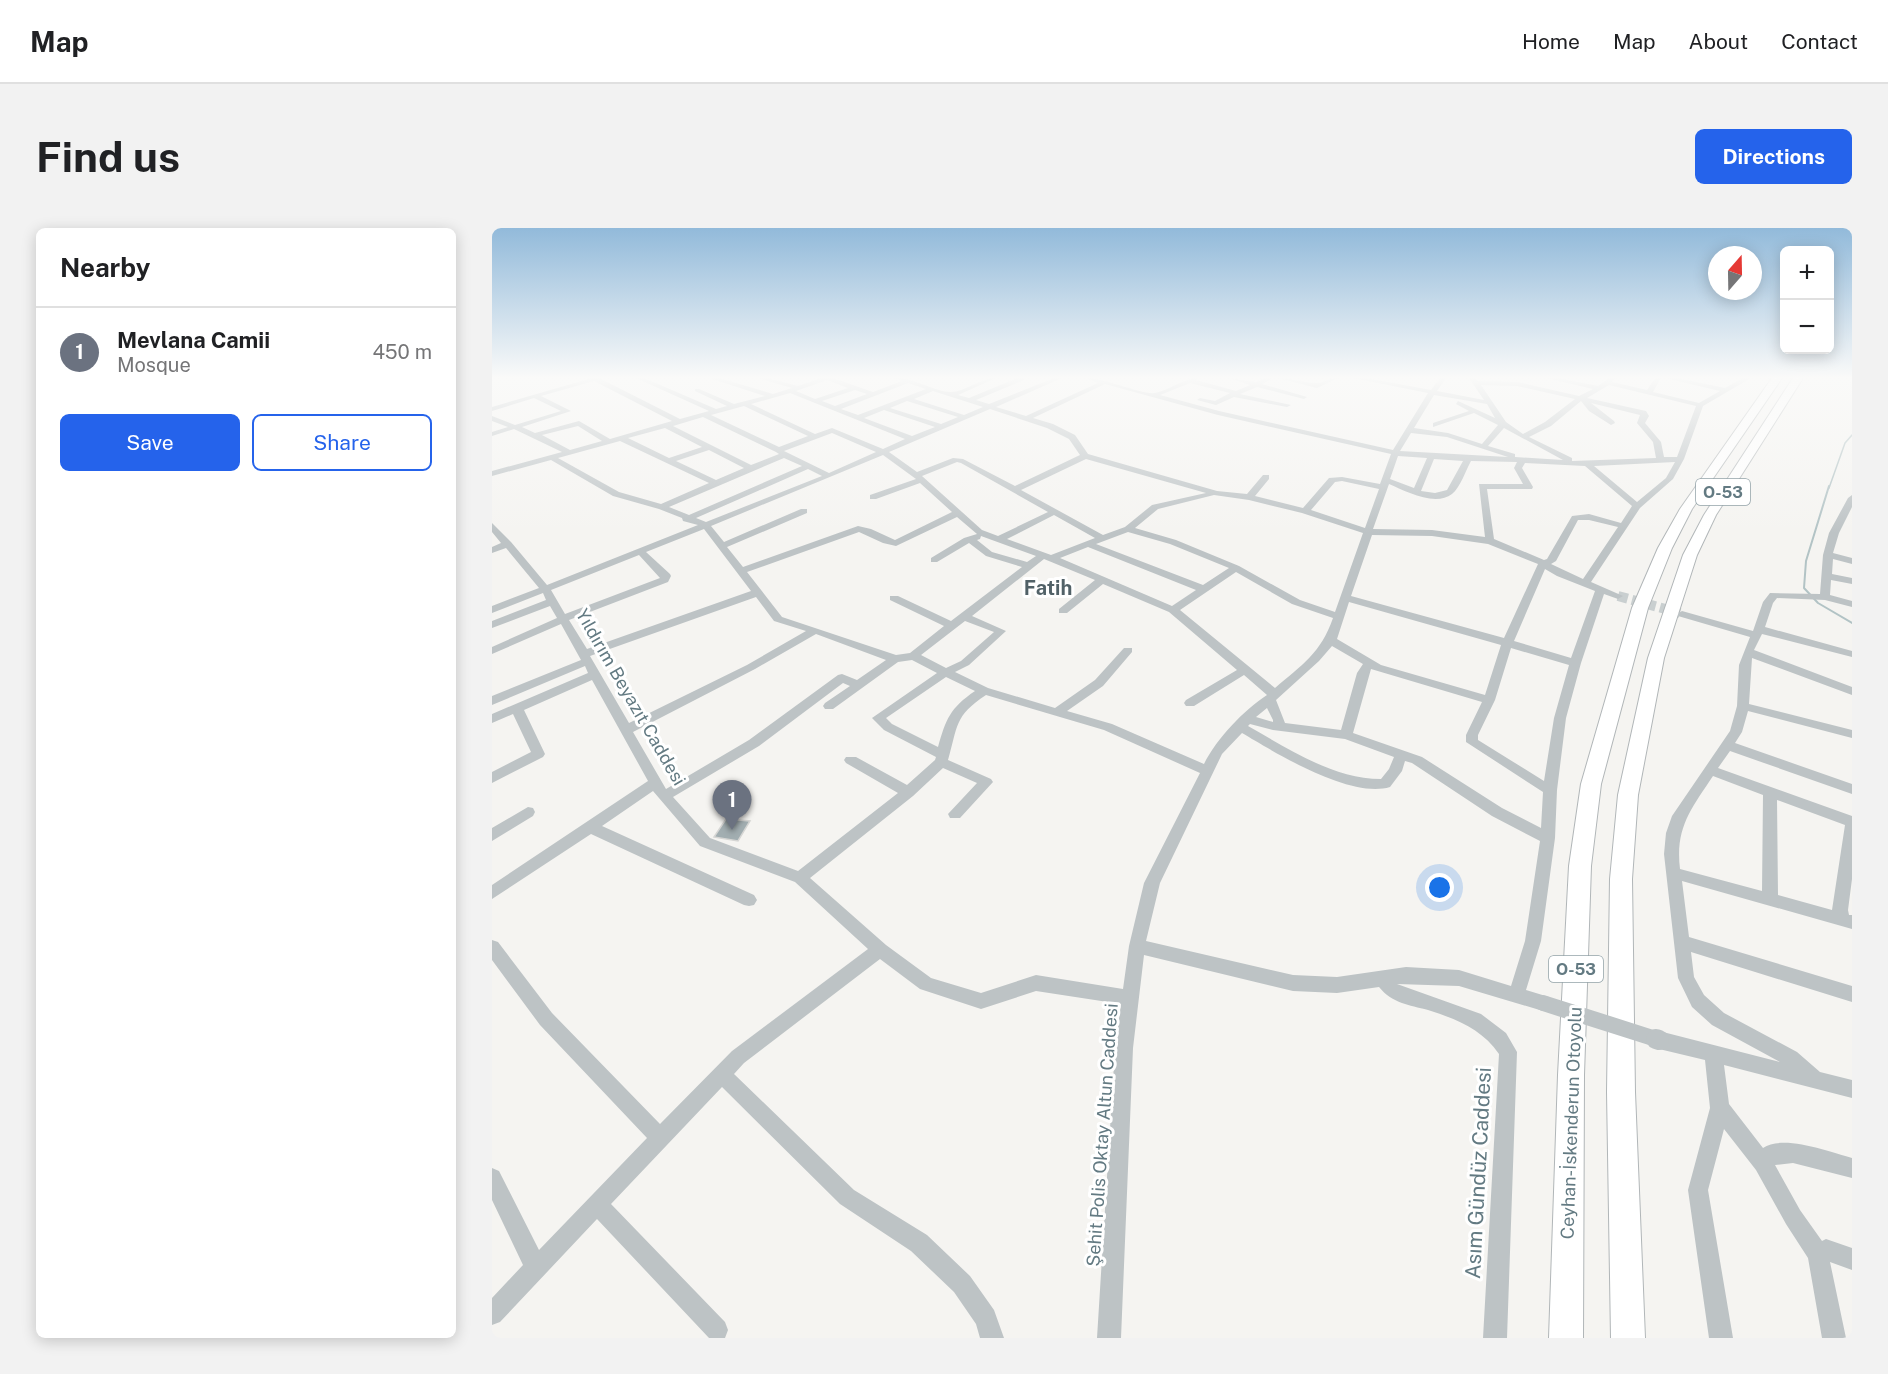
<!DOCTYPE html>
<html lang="en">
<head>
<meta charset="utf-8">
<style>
  body { margin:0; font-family:"Public Sans",sans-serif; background:#f2f2f2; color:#202124 }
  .controls { position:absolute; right:18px; top:18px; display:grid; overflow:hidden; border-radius:9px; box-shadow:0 3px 15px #0003 }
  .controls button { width:54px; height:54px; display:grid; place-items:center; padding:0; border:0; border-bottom:2px solid #e0e0e0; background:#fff; color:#202124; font:30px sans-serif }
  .compass { position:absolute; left:1216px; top:18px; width:54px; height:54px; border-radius:50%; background:#fff; box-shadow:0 3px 15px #0003; rotate:20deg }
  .you { position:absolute; left:948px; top:660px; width:21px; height:21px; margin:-15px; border:4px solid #fff; border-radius:50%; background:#1a73e8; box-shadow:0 0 0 9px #1a73e833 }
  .badge { display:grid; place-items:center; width:39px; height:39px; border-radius:50%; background:#2563eb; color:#fff; font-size:20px; font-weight:700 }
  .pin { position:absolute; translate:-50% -50px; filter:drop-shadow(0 2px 3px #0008) }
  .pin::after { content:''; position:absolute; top:32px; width:21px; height:18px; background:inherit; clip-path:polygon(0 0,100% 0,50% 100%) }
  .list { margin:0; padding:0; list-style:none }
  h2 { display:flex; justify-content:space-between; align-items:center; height:78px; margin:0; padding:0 24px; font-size:26px }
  h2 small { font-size:20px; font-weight:400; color:#757577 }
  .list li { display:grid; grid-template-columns:39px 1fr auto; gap:18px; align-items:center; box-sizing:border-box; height:90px; padding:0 24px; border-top:2px solid #e0e0e0 }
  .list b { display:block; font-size:22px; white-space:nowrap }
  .list p { margin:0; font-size:20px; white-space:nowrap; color:#757577 }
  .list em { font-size:20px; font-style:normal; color:#757577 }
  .actions { display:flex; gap:12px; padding:18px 24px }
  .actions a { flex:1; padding:14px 0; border:2px solid #2563eb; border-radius:9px; text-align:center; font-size:21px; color:#2563eb }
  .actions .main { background:#2563eb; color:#fff }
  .map { position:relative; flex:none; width:1360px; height:1110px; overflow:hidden; border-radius:9px }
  header { display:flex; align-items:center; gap:36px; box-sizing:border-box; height:84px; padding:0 30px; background:#fff; border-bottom:2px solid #e0e0e0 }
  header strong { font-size:28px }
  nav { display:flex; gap:33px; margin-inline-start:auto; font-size:21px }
  .intro { display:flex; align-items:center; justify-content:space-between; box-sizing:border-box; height:144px; padding:0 36px }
  h1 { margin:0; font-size:42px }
  .button { padding:15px 27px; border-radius:9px; background:#2563eb; color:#fff; font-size:21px; font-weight:700 }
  main { display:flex; gap:36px; padding:0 36px }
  aside { flex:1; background:#fff; border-radius:9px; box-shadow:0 3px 15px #0003 }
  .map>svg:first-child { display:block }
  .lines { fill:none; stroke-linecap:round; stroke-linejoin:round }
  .stream-far1 { stroke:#b2c3c5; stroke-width:1.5 }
  .stream { stroke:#b2c3c5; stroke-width:2 }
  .building { fill:#a2aeb1; stroke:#d6d6d4; stroke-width:1.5 }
  .minor-tunnel { stroke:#c9cfd0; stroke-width:10; stroke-dasharray:10 4.5; stroke-linecap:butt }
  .highway-casing { stroke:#b1b6b8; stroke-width:2 }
  .minor { fill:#bdc3c5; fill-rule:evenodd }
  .highway { fill:#fff; fill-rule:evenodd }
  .minor-bridge-far1 { stroke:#bdc3c5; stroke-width:16 }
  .minor-bridge { stroke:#bdc3c5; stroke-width:20 }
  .labels { text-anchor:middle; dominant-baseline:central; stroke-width:6; stroke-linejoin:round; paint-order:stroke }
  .shield { fill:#fff; stroke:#92a2a8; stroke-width:1.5 }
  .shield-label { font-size:16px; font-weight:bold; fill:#637a82 }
  .street-label { font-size:18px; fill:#637a82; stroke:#fff }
  .far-district-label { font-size:20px; font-weight:bold; fill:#516167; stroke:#fff }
  .near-street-label { font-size:21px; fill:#637a82; stroke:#fff }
</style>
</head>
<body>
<header>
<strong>Map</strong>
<nav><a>Home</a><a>Map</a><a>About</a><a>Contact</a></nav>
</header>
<div class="intro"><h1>Find us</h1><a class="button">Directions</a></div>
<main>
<aside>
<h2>Nearby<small></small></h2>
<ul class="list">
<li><span class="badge" style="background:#6b7280">1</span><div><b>Mevlana Camii</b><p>Mosque</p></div><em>450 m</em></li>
</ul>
<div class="actions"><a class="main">Save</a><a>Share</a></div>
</aside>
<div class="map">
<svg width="1360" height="1110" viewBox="0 0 1360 1110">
  <rect width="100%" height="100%" fill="#f5f4f1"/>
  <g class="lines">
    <path class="stream-far1" d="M 1337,260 L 1353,215 L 1360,207"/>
    <path class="stream" d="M 1337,258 L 1314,333 L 1312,360 L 1326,375 L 1360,395"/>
  </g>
  <path class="building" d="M 234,591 L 258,593 L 246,613 L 222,609 Z"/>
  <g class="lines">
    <path class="minor-tunnel" d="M 1126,368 L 1188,385"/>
    <defs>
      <path id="highway" d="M 1280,150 L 1290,150 L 1200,281 L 1180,320 L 1156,380 L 1109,556 L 1099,638 L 1092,847 L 1091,1110 L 1057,1110 L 1066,847 L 1077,638 L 1089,556 L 1140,380 L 1166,320 L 1188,281 Z
        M 1301,150 L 1311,150 L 1224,287 L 1205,327 L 1172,430 L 1146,567 L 1140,651 L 1143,864 L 1153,1110 L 1119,1110 L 1115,864 L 1118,651 L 1126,567 L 1156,430 L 1191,327 L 1212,287 Z"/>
    </defs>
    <use href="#highway" class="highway-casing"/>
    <path class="minor" d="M 100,150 L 110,150 L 109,151 L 188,191 L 217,183 L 144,150 L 152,150 L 224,181 L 235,178 L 203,163 L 203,161 L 207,161 L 242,176 L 273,168 L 217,150 L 227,150 L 281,166 L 300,160 L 266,150 L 276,150 L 306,158 L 329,150 L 341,150 L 381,164 L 410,153 L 403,150 C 423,150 443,164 459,164 C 473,164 488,150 504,150 L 466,167 L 477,170 L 523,151 L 522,150 L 532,150 L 532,152 L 484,172 L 497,176 L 562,150 L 570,150 L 504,179 L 534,188 L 606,155 L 594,150 C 613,150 650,167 663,165 C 678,162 691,150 707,150 L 704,152 L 744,163 L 758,157 L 737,150 L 764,154 L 773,150 L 781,150 L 770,156 L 815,169 L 812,171 L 765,159 L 748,166 L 799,177 L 795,179 L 742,169 L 724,177 L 705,172 L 708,170 L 723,173 L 738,165 L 698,155 L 668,167 L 727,183 L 901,222 L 936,165 L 861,150 L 874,150 L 939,162 L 948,150 L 954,150 L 945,163 L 992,172 L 977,150 L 982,150 L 986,153 L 1025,154 L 1087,168 L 1101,161 L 1054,150 L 1066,150 L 1106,158 L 1117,150 L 1123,150 L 1120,154 L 1155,162 L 1163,150 L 1169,150 L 1161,164 L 1207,175 L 1228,163 L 1173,150 L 1185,150 L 1233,160 L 1251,150 L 1259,150 L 1211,178 L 1192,231 L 1181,251 L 1148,280 L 1099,354 L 1131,368 L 1126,371 L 1112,366 L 1089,435 L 1074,490 L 1065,562 L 1063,610 L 1049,713 L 1034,762 L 1057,769 L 1060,775 L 1057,781 L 1051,783 L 967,758 L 905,756 L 989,786 L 1014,805 L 1025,824 L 1015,1110 L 991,1110 L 1007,826 C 990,801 964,791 936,782 C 917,777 900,775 887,759 L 845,765 L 801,763 L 652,727 L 641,820 L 629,1110 L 605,1110 L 623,820 L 629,776 L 544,763 L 489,781 L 428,761 L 388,731 L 252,835 L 242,846 L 362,962 L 435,1007 L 478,1048 L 502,1082 L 512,1110 L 488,1110 L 484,1096 L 462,1064 L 419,1023 L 348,976 L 230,859 L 119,976 L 233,1094 L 236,1102 L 233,1110 L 217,1110 L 105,991 L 8,1094 L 0,1097 L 0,1070 L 31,1037 L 0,972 L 0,940 L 7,943 L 47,1022 L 155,910 L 48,797 L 0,732 L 0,712 L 6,714 L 60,785 L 168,896 L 240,823 L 376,721 L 303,654 L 208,618 L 161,563 L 110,598 L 262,667 L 265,672 L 262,677 L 257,678 L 252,677 L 99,606 L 0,671 L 0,657 L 156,553 L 100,452 L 32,482 L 53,526 L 51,529 L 0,555 L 0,544 L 39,524 L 21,486 L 0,495 L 0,486 L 96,445 L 93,438 L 0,477 L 0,468 L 89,432 L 69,396 L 0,426 L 0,419 L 65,390 L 58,378 L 0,400 L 0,393 L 54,372 L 51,365 L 0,385 L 0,378 L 47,360 L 14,320 L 0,325 L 0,319 L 9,315 L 0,304 L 0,295 L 19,314 L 55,357 L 206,297 L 191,293 L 190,290 L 167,281 L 121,268 L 59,232 L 0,248 L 0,243 L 70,224 L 22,201 L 0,208 L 0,204 L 16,199 L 0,193 L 0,188 L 23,197 L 69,183 L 42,170 L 0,183 L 0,179 ZM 335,152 L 356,160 L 323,171 L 304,163 ZM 102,153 L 180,193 L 118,211 L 87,193 L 43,205 L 30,199 L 79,183 L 49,168 ZM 416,155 L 434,161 L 366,187 L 349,181 ZM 613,156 L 726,187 L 899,226 L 888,256 L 850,249 L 837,250 L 811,280 L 763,268 L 777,251 L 777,247 L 771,247 L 755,266 L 725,263 L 596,226 L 583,207 L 561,196 L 541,190 ZM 989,157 L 1025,158 L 1083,171 L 1053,194 L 1031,206 L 1014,194 ZM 1117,157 L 1204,178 L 1185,229 L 1172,229 L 1169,214 L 1153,195 L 1157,188 L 1154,183 L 1095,170 ZM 363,162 L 375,166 L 343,178 L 330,173 ZM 441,163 L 491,179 L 472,187 L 422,171 ZM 298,165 L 413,211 L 391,221 L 340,200 L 323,206 L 259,176 ZM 942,167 L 995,176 L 1003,190 L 966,173 L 964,176 L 977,183 L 941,195 L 941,199 L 982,185 L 1006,197 L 990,216 L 956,205 L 922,200 ZM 415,173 L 466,189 L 449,196 L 398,180 ZM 1089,173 L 1097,183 L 1119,197 L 1123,195 L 1122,193 L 1099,175 L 1148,187 L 1145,195 L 1161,214 L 1164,230 L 1080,233 L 1080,230 L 1037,209 L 1059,198 ZM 252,178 L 316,208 L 287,219 L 219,187 ZM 498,181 L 555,200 L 577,211 L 588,227 L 523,258 L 471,231 L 461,230 L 425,244 L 397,224 ZM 392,182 L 443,199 L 420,208 L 372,190 ZM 211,189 L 284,224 L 287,226 L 259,237 L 181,198 ZM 86,198 L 110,213 L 78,222 L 50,207 ZM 173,200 L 210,219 L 177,230 L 136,210 ZM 1012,200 L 1071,232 L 1023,229 L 1023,226 L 996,218 ZM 340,205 L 384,224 L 337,245 L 292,223 ZM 919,205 L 955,209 L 1016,229 L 908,223 ZM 128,213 L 217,255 L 169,276 L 127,264 L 66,230 ZM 217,222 L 252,240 L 224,252 L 184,233 ZM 391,227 L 424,251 L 378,267 L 378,271 L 384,271 L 428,255 L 460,284 L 403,312 L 379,301 L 366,298 L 251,339 L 235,319 L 315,285 L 315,281 L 309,281 L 232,314 L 219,298 ZM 906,228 L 935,230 L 922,260 L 898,251 ZM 292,230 L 310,238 L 197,287 L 177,279 ZM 594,231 L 714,265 L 660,277 L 633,299 L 611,307 L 529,262 ZM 942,231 L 971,233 L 955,262 L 943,265 L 929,263 ZM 979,233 L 1025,234 L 1022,240 L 1031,256 L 987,256 L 993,309 L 940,302 L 881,301 L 897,256 C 913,263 943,279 960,266 C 968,260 974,242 979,233 ZM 465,234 L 469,235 L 556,284 L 506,308 L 490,302 L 430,248 ZM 1183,234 L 1174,250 L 1145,274 L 1102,238 ZM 1033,235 L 1093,238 L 1140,278 L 1129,295 L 1097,286 L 1080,288 L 1055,331 L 1052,332 L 1002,311 L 995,261 L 1040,261 L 1041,259 L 1030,240 ZM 316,241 L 330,248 L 214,294 L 204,290 ZM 850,253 L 887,261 L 873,300 L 819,282 L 843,254 ZM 722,267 L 757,272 L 810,285 L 871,305 L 843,384 L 808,372 L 747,338 L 684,312 L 643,300 L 666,281 ZM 562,287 L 603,310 L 559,327 L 515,311 ZM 465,289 L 485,306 L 472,310 L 439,330 L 439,334 L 445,334 L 477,315 L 494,328 L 530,339 L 459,393 L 406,368 L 398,368 L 398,372 L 452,398 L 418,425 L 404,427 L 290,389 L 255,344 L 367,304 L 391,315 L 404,318 ZM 1086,292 L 1097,292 L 1126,299 L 1091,351 L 1059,336 L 1064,333 ZM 212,301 L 259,363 L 95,421 L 77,392 L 176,354 L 179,348 L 178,346 L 154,324 ZM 636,304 L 678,316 L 737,340 L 711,357 L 604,316 ZM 880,307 L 940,308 L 996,316 L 1046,336 L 1012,410 L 859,368 ZM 489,308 L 544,328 L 535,334 L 500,324 L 485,312 L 488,311 ZM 596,319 L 704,362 L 680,378 L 568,330 ZM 147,327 L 168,350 L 73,386 L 59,362 ZM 552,331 L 603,352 L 567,381 L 567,385 L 575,385 L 611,356 L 677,384 L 745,442 L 694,472 L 692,475 L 694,478 L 702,478 L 752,447 L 775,467 C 752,482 725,510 712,536 L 620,496 L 575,483 L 611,458 L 640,424 L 640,420 L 632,420 L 603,452 L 563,480 L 496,460 L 463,444 L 477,437 L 514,403 L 480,388 ZM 1053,341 L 1065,348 L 1103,363 L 1079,430 L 1022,413 ZM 744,344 L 800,376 L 841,390 C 829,425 810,437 783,460 L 688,382 ZM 264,369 L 282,393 L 314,403 L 255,437 L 137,495 L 98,428 ZM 857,374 L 1009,417 L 993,467 L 889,437 L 845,411 ZM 473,393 L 502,404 L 469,433 L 454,440 L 429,427 ZM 324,406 L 394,432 L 365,452 L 350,446 L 346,447 L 257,512 L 174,561 L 141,504 L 263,441 ZM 840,418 L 871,436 L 865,445 L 849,502 L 793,495 L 784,472 L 827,433 ZM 1019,420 L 1077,437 L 1062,490 L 1052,553 L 986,512 L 986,507 L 1003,472 ZM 420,432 L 445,445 L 380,490 L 392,502 L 444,529 L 443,532 L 415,557 L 364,529 L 354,529 L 352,532 L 354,535 L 406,565 L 306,643 L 218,610 L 181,569 L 267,518 L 351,455 L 358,458 L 333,475 L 331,478 L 333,481 L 341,481 L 406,434 ZM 879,441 L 990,474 L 974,507 L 974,514 L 1051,564 L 1049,600 L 1010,580 L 930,529 L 861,505 ZM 454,449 L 483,463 C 458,480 454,491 446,519 L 400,496 L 394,490 ZM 494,467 L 612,502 L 708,545 L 652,655 L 637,718 L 631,761 L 544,747 L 489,765 L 439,750 L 394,717 L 318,650 L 421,568 L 451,540 L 485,555 L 456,586 L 458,590 L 468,590 L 501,554 L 499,551 L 456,532 C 466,498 462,488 494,467 ZM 775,480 L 781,492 L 781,494 L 764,489 ZM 758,496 L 781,502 L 853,511 L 902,529 L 897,541 L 889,551 C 841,551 797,521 756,498 ZM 750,505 C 784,525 858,571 898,559 L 910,543 L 913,533 L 920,535 L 1000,588 L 1048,613 L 1033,713 L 1019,758 L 967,742 L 914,739 L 845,749 L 801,747 L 654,713 L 668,655 L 730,526 Z
      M 786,150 C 798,150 809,154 822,155 C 830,156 837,150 846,150 L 825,160 Z
      M 1360,267 L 1360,279 L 1347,305 L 1341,325 L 1360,330 L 1360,336 L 1341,331 L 1340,346 L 1360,350 L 1360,356 L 1339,352 L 1338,367 L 1360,373 L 1360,379 L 1333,372 L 1285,370 L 1281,375 L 1273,399 L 1360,423 L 1360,429 L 1270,406 L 1262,422 L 1360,459 L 1360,467 L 1260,430 L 1257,476 L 1360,502 L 1360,510 L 1256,483 L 1250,504 L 1243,515 L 1360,556 L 1360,566 L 1238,523 L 1226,540 L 1360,588 L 1360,651 L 1356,682 L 1357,687 L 1360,687 L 1360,701 L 1190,653 L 1197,709 L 1360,758 L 1360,774 L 1199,724 L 1202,749 L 1212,767 L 1232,785 L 1305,824 L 1328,844 L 1360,852 L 1360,870 L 1232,837 L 1237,876 L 1271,920 C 1291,906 1338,924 1360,930 L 1360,950 L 1301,935 L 1283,937 L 1308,982 L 1330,1013 L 1334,1011 L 1360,1020 L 1360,1042 L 1338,1034 L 1354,1110 L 1330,1110 L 1316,1030 L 1294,996 L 1264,942 L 1232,901 L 1216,962 L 1241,1110 L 1217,1110 L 1196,962 L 1218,880 L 1213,832 L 1167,821 L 1161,818 L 1158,812 L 1161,806 L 1167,803 L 1288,834 L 1220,797 L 1200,779 L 1186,750 L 1172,626 L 1174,605 L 1180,588 L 1238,503 L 1245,478 L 1247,437 L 1258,409 L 1186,388 L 1185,386 L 1190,383 L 1261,403 L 1271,374 L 1278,365 L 1328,366 L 1331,327 L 1337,305 L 1356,270 ZM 1221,548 L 1271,567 L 1270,663 L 1188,641 C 1183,600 1199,581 1221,548 ZM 1285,572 L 1353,597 L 1340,682 L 1286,667 Z
      M 36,579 L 41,580 L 43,584 L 41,588 L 0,613 L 0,600 Z"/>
    <use href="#highway" class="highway"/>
    <path class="minor-bridge-far1" d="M 1051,775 L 1167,812"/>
    <path class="minor-bridge" d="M 1164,811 L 1167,812"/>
  </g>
  <linearGradient id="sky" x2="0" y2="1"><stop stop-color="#92bada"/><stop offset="0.49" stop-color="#fafaf9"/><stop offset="1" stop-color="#fafaf9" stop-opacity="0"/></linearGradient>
  <rect width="1360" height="305" fill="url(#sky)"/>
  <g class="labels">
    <g class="shield">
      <rect x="1204" y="251" width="54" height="26" rx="4.5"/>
      <rect x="1057" y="728" width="54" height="26" rx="4.5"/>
    </g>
    <g class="shield-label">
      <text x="1231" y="264">O-53</text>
      <text x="1084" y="741">O-53</text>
    </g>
    <g class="street-label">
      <text transform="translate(139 469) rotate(60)">Yıldırım Beyazıt Caddesi</text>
      <text transform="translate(1079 895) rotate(-88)">Ceyhan-İskenderun Otoyolu</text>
      <text transform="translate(610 907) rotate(-86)">Şehit Polis Oktay Altun Caddesi</text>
    </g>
    <g class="far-district-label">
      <text x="556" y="360">Fatih</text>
    </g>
    <g class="near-street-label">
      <text transform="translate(986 945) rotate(-87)">Asım Gündüz Caddesi</text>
    </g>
  </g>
</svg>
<div class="controls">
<button>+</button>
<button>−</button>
</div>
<svg class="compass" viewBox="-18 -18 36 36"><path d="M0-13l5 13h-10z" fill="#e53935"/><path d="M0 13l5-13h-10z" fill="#757577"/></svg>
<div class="you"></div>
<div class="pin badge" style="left:240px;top:602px;background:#6b7280">1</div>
</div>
</main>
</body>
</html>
